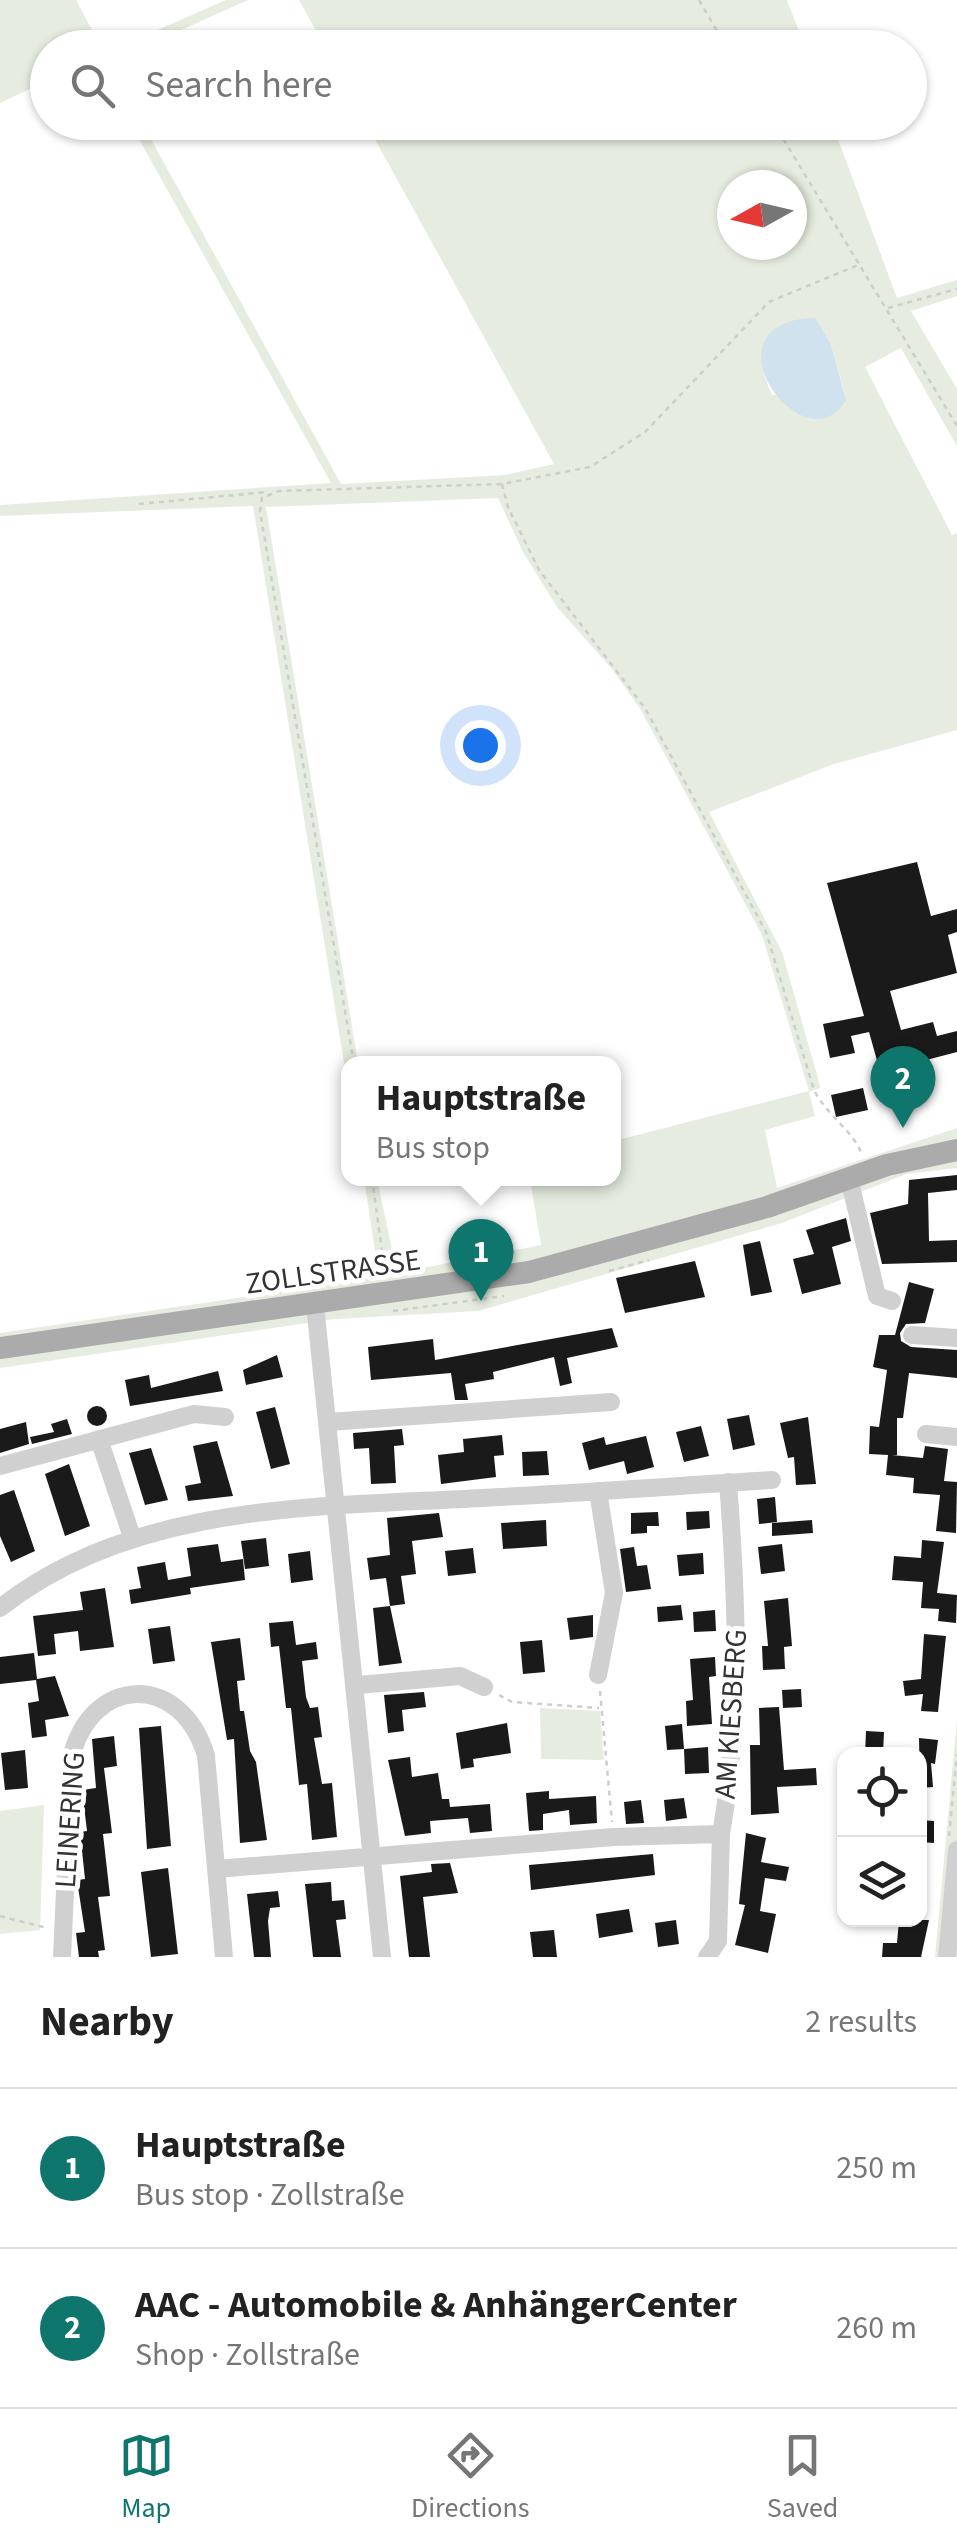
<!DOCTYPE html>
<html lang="en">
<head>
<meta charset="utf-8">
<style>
  body { margin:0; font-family:"Source Sans 3",sans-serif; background:#f2f2f2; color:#222 }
  .controls { position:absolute; right:30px; bottom:30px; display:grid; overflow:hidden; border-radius:20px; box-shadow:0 2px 8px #0004 }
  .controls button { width:90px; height:90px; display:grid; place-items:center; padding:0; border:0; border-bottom:2px solid #e0e0e0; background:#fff; color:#222; font:50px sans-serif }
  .compass { position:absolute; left:717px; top:170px; width:90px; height:90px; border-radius:50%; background:#fff; box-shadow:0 2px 8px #0004; rotate:262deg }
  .you { position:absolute; left:480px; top:745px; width:35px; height:35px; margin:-25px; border:8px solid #fff; border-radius:50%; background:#1a73e8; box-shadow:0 0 0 15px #1a73e833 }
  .badge { display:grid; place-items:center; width:65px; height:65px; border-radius:50%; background:#0f766e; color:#fff; font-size:32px; font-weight:700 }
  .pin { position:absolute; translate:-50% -82px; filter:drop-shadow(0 2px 5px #0008) }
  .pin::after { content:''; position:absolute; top:52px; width:35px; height:30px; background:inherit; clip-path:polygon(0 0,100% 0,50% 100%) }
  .popup { position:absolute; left:341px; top:1056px; width:280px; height:130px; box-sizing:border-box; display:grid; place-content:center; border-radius:20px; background:#fff; filter:drop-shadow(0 2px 8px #0005); font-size:32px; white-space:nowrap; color:#767676 }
  .popup b { font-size:38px; color:#222 }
  .popup::after { content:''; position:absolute; left:50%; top:100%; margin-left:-20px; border:20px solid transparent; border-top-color:#fff }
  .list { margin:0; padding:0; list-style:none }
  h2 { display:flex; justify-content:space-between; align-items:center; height:130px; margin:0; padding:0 40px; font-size:42px }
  h2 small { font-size:32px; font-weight:400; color:#767676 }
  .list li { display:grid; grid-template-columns:65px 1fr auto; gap:30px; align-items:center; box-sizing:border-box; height:160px; padding:0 40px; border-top:2px solid #e0e0e0 }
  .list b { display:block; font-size:38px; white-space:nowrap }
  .list p { margin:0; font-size:32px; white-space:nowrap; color:#767676 }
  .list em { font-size:32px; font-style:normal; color:#767676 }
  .icon { flex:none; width:55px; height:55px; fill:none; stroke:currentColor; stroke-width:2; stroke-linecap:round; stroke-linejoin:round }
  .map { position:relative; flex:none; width:957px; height:1957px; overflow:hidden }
  .search { position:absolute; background:#fff; box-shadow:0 2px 8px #0004; left:30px; right:30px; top:30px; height:110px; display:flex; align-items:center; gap:25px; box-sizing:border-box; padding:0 35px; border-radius:55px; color:#767676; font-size:38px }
  .sheet { height:450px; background:#fff }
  nav { display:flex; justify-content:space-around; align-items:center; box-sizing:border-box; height:140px; border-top:2px solid #e0e0e0; background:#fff; font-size:28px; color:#767676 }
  nav a { display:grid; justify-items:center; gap:5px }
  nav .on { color:#0f766e }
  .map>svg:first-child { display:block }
  .green { fill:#e6ecdf; fill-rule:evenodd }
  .water { fill:#cfe2ee }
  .building { fill:#1a1a1a }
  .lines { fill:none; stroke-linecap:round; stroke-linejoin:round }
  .path { stroke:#cdcdcd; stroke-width:2.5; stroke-dasharray:5 5; stroke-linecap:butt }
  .minor { stroke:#d0d0d0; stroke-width:18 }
  .major { stroke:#ababab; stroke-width:22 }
  .labels { text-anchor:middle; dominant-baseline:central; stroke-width:10; stroke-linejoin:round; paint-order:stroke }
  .street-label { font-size:30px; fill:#333; stroke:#fff }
</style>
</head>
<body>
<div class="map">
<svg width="957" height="1957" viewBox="0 0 957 1957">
  <rect width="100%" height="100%" fill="#fff"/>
  <path class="green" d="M 0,0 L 76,0 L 101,47 L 48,48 L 47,81 L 0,103 Z
    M 226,0 L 248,0 L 143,47 L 119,47 Z
    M 299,0 L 787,0 L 805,47 L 325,47 Z
    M 130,123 L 142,123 L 341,484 L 505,475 L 554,464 L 366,123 L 832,123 L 897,298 L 957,280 L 957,296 L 911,311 L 957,389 L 957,446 L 901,348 L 865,367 L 952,535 L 957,533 L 957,730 L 834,764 L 709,812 L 782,952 L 819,1082 L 820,1088 L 809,1092 L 815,1116 L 765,1130 L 777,1188 L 957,1128 L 957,1168 L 906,1174 L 782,1223 L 478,1311 L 335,1319 L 0,1368 L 0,1333 L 379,1277 L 364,1179 L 377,1179 L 397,1273 L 541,1245 L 530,1179 L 614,1178 L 614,1141 L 809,1091 L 762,935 L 641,710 L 612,669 L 557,607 L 523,552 L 498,498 L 266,507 L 358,1063 L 348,1064 L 348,1087 L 253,506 L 0,516 L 0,505 L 331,483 ZM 732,185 L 792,185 L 792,245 L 732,245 ZM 816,318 L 831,344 L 844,391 L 772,395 C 749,342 765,327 816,318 Z
    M 540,1708 L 600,1711 L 604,1760 L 541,1759 Z
    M 957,1719 L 957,1957 L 935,1957 Z
    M 44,1805 L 40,1930 L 0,1934 L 0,1811 Z"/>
  <path class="water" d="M 816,318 L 831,344 L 846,400 C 804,471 696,320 816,318 Z"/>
  <path class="building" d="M 917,862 L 931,916 L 957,909 L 957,932 L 948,935 L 957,973 L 890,991 L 901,1030 L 933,1022 L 937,1036 L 957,1031 L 957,1052 L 911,1064 L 919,1094 L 889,1103 L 869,1032 L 851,1036 L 855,1053 L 830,1058 L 823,1024 L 864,1016 L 827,883 Z
    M 863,1088 L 868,1110 L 836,1117 L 831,1095 Z
    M 957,1175 L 957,1190 L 928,1193 L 929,1241 L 957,1240 L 957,1262 L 882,1264 L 870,1213 L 908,1204 L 909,1180 Z
    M 846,1218 L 851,1241 L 832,1247 L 841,1284 L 802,1294 L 793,1259 L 814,1254 L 806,1230 Z
    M 760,1241 L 772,1292 L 751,1296 L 743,1245 Z
    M 695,1261 L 705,1297 L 625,1313 L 616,1278 Z
    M 909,1282 L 934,1289 L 925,1323 L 906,1324 L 900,1333 L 901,1341 L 911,1347 L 957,1350 L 957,1378 L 909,1373 L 903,1418 L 897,1418 L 897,1455 L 892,1455 L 923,1458 L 925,1446 L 948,1449 L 944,1481 L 957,1482 L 956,1533 L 936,1531 L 940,1495 L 913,1493 L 914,1478 L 886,1475 L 888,1455 L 869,1454 L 870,1426 L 879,1427 L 887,1370 L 873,1367 L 879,1335 L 895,1335 Z
    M 612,1328 L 618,1347 L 567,1358 L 572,1383 L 560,1386 L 554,1357 L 493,1372 L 494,1379 L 465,1384 L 468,1400 L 455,1400 L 451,1373 L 371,1380 L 368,1347 L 433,1339 L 435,1360 Z
    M 277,1355 L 283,1377 L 246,1385 L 243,1370 Z
    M 218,1371 L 223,1391 L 130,1406 L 125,1380 L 149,1375 L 151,1388 Z
    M87 1416a10 10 0 1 1 20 0a10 10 0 1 1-20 0Z
    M 275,1407 L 290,1464 L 271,1469 L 256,1412 Z
    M 749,1415 L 755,1445 L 733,1450 L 727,1419 Z
    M 808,1417 L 816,1484 L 796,1485 L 794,1457 L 788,1458 L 780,1423 Z
    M 67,1419 L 72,1434 L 32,1444 L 30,1437 L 54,1432 L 51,1424 Z
    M 26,1422 L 29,1444 L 0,1453 L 0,1429 Z
    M 701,1426 L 709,1456 L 684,1462 L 676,1432 Z
    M 402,1429 L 404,1445 L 394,1446 L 396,1483 L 371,1484 L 369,1448 L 354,1449 L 353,1433 Z
    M 502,1435 L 504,1455 L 494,1456 L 496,1477 L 441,1484 L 438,1455 L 464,1452 L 463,1439 Z
    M 646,1436 L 654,1467 L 627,1474 L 624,1461 L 589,1470 L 582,1443 L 604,1437 L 606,1445 Z
    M 217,1441 L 233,1496 L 188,1501 L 185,1486 L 201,1483 L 193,1446 Z
    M 151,1448 L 168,1500 L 145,1505 L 129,1453 Z
    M 547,1451 L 549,1475 L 523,1476 L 522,1452 Z
    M 69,1464 L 90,1526 L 65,1536 L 45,1474 Z
    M 14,1490 L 35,1551 L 11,1562 L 0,1536 L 0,1495 Z
    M 775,1497 L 777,1522 L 759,1524 L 757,1499 Z
    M 709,1511 L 710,1528 L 687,1530 L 686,1512 Z
    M 658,1512 L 659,1526 L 647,1526 L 647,1533 L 631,1534 L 631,1513 Z
    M 439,1513 L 443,1537 L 412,1541 L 416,1574 L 401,1576 L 405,1604 L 390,1606 L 386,1578 L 370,1580 L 367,1558 L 390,1555 L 387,1518 Z
    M 546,1520 L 547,1546 L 503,1549 L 501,1523 Z
    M 812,1520 L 813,1533 L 772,1536 L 772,1523 Z
    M 266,1538 L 269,1566 L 245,1569 L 241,1541 Z
    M 922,1540 L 944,1542 L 937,1593 L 957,1595 L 956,1623 L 938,1621 L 939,1609 L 921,1608 L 923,1582 L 892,1580 L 894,1556 L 921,1558 Z
    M 218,1544 L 221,1562 L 243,1559 L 245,1580 L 190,1588 L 191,1594 L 131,1604 L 129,1590 L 141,1588 L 137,1567 L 165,1562 L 168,1580 L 191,1576 L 187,1548 Z
    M 782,1544 L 785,1571 L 761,1574 L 758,1547 Z
    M 634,1547 L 637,1566 L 647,1565 L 651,1589 L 626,1592 L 620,1549 Z
    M 473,1548 L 476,1573 L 448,1576 L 445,1551 Z
    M 310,1551 L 313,1580 L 291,1583 L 288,1554 Z
    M 703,1553 L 704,1574 L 679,1576 L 677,1555 Z
    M 105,1588 L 114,1647 L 80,1651 L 78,1631 L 54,1634 L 56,1654 L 38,1656 L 33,1616 L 83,1610 L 80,1592 Z
    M 788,1598 L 792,1646 L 784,1647 L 785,1669 L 763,1670 L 762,1646 L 768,1646 L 764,1601 Z
    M 681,1605 L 683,1620 L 658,1622 L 657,1607 Z
    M 390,1606 L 402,1663 L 379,1666 L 373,1608 Z
    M 715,1610 L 716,1631 L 694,1632 L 693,1612 Z
    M 593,1615 L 593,1637 L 570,1640 L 567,1618 Z
    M 293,1621 L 296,1645 L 316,1642 L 318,1659 L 302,1661 L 306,1697 L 310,1708 L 318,1707 L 322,1737 L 314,1738 L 322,1784 L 332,1783 L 337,1837 L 312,1840 L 307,1784 L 299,1785 L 291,1708 L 286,1708 L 279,1646 L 271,1647 L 269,1623 Z
    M 170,1626 L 175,1661 L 153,1664 L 148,1629 Z
    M 924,1634 L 946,1636 L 938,1712 L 921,1711 L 923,1694 L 905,1696 L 903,1681 L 921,1679 Z
    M 240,1638 L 245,1680 L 237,1681 L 240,1711 L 244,1711 L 250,1751 L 256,1762 L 267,1840 L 240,1843 L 234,1739 L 227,1740 L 211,1642 Z
    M 542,1640 L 545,1672 L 523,1674 L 520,1642 Z
    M 34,1653 L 37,1679 L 55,1676 L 69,1716 L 45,1720 L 47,1736 L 32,1738 L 28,1703 L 39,1701 L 36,1680 L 0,1684 L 0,1657 Z
    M 715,1657 L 716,1676 L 709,1677 L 712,1724 L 687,1726 L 686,1701 L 693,1700 L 690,1659 Z
    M 801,1689 L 802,1707 L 783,1708 L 782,1690 Z
    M 424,1692 L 426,1707 L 402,1710 L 404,1731 L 388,1733 L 384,1695 Z
    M 779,1707 L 784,1770 L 816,1768 L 817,1785 L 777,1787 L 779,1813 L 751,1815 L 750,1745 L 760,1745 L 759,1708 Z
    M 507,1723 L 511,1753 L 473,1759 L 474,1767 L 461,1769 L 456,1733 Z
    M 682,1724 L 684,1749 L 708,1747 L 709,1773 L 685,1774 L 684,1749 L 667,1750 L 665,1726 Z
    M 161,1726 L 171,1846 L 147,1849 L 139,1728 Z
    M 866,1731 L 884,1732 L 883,1754 L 865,1754 Z
    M 114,1736 L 117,1766 L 104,1768 L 112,1833 L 103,1834 L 110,1896 L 98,1897 L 105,1950 L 98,1951 L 99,1957 L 79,1957 L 76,1933 L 85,1932 L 78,1887 L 78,1880 L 85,1879 L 80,1832 L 87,1831 L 82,1790 L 96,1788 L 92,1739 Z
    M 919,1738 L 938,1740 L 935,1764 L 931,1763 L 933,1787 L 920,1788 Z
    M 25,1750 L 28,1788 L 5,1790 L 1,1753 Z
    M 410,1757 L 412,1777 L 438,1773 L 442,1799 L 449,1799 L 450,1807 L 490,1804 L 492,1831 L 470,1833 L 468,1818 L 430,1821 L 431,1833 L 405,1836 L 388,1760 Z
    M 549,1791 L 549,1799 L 596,1796 L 597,1823 L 570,1825 L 569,1810 L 543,1814 L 543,1830 L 529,1831 L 526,1793 Z
    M 684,1798 L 687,1818 L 666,1821 L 664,1800 Z
    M 641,1800 L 644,1823 L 626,1824 L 624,1802 Z
    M 920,1820 L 934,1821 L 934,1843 L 920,1842 Z
    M 746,1833 L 766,1838 L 761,1862 L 789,1867 L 786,1881 L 765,1878 L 760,1911 L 776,1914 L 768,1953 L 735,1945 L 745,1905 L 739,1904 Z
    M 653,1854 L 655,1875 L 531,1890 L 529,1865 Z
    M 450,1863 L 458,1893 L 423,1897 L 430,1957 L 409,1957 L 400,1876 L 432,1872 L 431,1864 Z
    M 168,1868 L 178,1954 L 151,1957 L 141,1872 Z
    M 331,1882 L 332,1901 L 344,1900 L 346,1919 L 336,1920 L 341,1957 L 313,1957 L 305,1884 Z
    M 278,1891 L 280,1907 L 270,1908 L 268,1921 L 271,1957 L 254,1957 L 247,1894 Z
    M 629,1909 L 633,1932 L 599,1938 L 596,1914 Z
    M 676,1920 L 679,1944 L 658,1947 L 655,1923 Z
    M 899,1920 L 929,1920 L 921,1957 L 882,1957 L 883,1943 L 897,1943 Z
    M 554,1930 L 557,1957 L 533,1957 L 530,1932 Z"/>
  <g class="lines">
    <path class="path" d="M 699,0 L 727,48
      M 773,122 L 957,426
      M 888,308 L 957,289
      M 502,484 L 508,507 L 539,570 L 645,708 L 766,932 L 814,1090 C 827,1116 857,1134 862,1156
      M 139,504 L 267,492
      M 354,1064 L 260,511 L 262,498 L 279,491 L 502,484 L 590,467 L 645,432 L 769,302 L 858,265
      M 372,1178 L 385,1273
      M 609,1271 L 649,1260
      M 393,1311 L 504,1296
      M 600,1691 L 612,1822
      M 499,1695 L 512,1702 L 599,1708
      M 949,1836 L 957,1754
      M 0,1916 L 47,1928"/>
    <path class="minor" d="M 849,1178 L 877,1296 L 892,1301
      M 315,1305 L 382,1957
      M 912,1335 L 957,1338
      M 329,1422 L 611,1402
      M 926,1434 L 957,1437
      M 99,1439 L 132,1537
      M 0,1466 L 194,1414 L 225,1417
      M 598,1491 L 614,1593 L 598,1675
      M 0,1608 C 133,1502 321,1507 482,1498 C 579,1493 676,1486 772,1480
      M 358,1685 L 460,1676 L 484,1687
      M 216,1869 L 614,1837 L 721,1834 C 742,1716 737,1602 728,1482
      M 62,1957 L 71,1759 C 90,1674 182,1672 206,1756 L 224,1957
      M 707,1957 L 718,1941 L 721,1834
      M 947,1957 L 957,1850"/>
    <path class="major" d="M 0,1348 L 529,1272 L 767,1207 L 887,1165 L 957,1150"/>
  </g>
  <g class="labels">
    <g class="street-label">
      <text transform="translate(333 1272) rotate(-8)">ZOLLSTRASSE</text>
      <text transform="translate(731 1714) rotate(-86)">AM KIESBERG</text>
      <text transform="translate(70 1820) rotate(-86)">LEINERING</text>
    </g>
  </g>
</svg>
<div class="controls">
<button><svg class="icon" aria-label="locate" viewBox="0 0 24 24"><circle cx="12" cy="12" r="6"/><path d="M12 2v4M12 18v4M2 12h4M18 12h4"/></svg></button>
<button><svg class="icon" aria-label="layers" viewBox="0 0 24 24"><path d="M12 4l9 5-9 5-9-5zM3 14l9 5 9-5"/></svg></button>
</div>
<svg class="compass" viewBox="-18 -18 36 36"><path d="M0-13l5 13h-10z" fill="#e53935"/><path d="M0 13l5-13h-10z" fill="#767676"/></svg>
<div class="you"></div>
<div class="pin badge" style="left:481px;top:1301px">1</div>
<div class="popup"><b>Hauptstraße</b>Bus stop</div>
<div class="pin badge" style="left:903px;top:1128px">2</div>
<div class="search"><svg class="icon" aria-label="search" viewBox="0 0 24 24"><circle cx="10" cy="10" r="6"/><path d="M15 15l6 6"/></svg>Search here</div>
</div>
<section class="sheet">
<h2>Nearby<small>2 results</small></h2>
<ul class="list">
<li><span class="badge">1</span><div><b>Hauptstraße</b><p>Bus stop · Zollstraße</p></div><em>250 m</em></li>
<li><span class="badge">2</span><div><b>AAC - Automobile &amp; AnhängerCenter</b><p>Shop · Zollstraße</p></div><em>260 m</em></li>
</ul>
</section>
<nav>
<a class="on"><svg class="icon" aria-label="map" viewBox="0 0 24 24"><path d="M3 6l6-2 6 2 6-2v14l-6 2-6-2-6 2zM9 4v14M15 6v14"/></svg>Map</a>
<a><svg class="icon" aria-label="directions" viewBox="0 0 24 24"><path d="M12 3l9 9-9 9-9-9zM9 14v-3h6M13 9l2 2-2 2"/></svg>Directions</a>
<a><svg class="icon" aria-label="saved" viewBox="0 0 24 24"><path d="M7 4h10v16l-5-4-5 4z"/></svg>Saved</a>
</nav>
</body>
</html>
